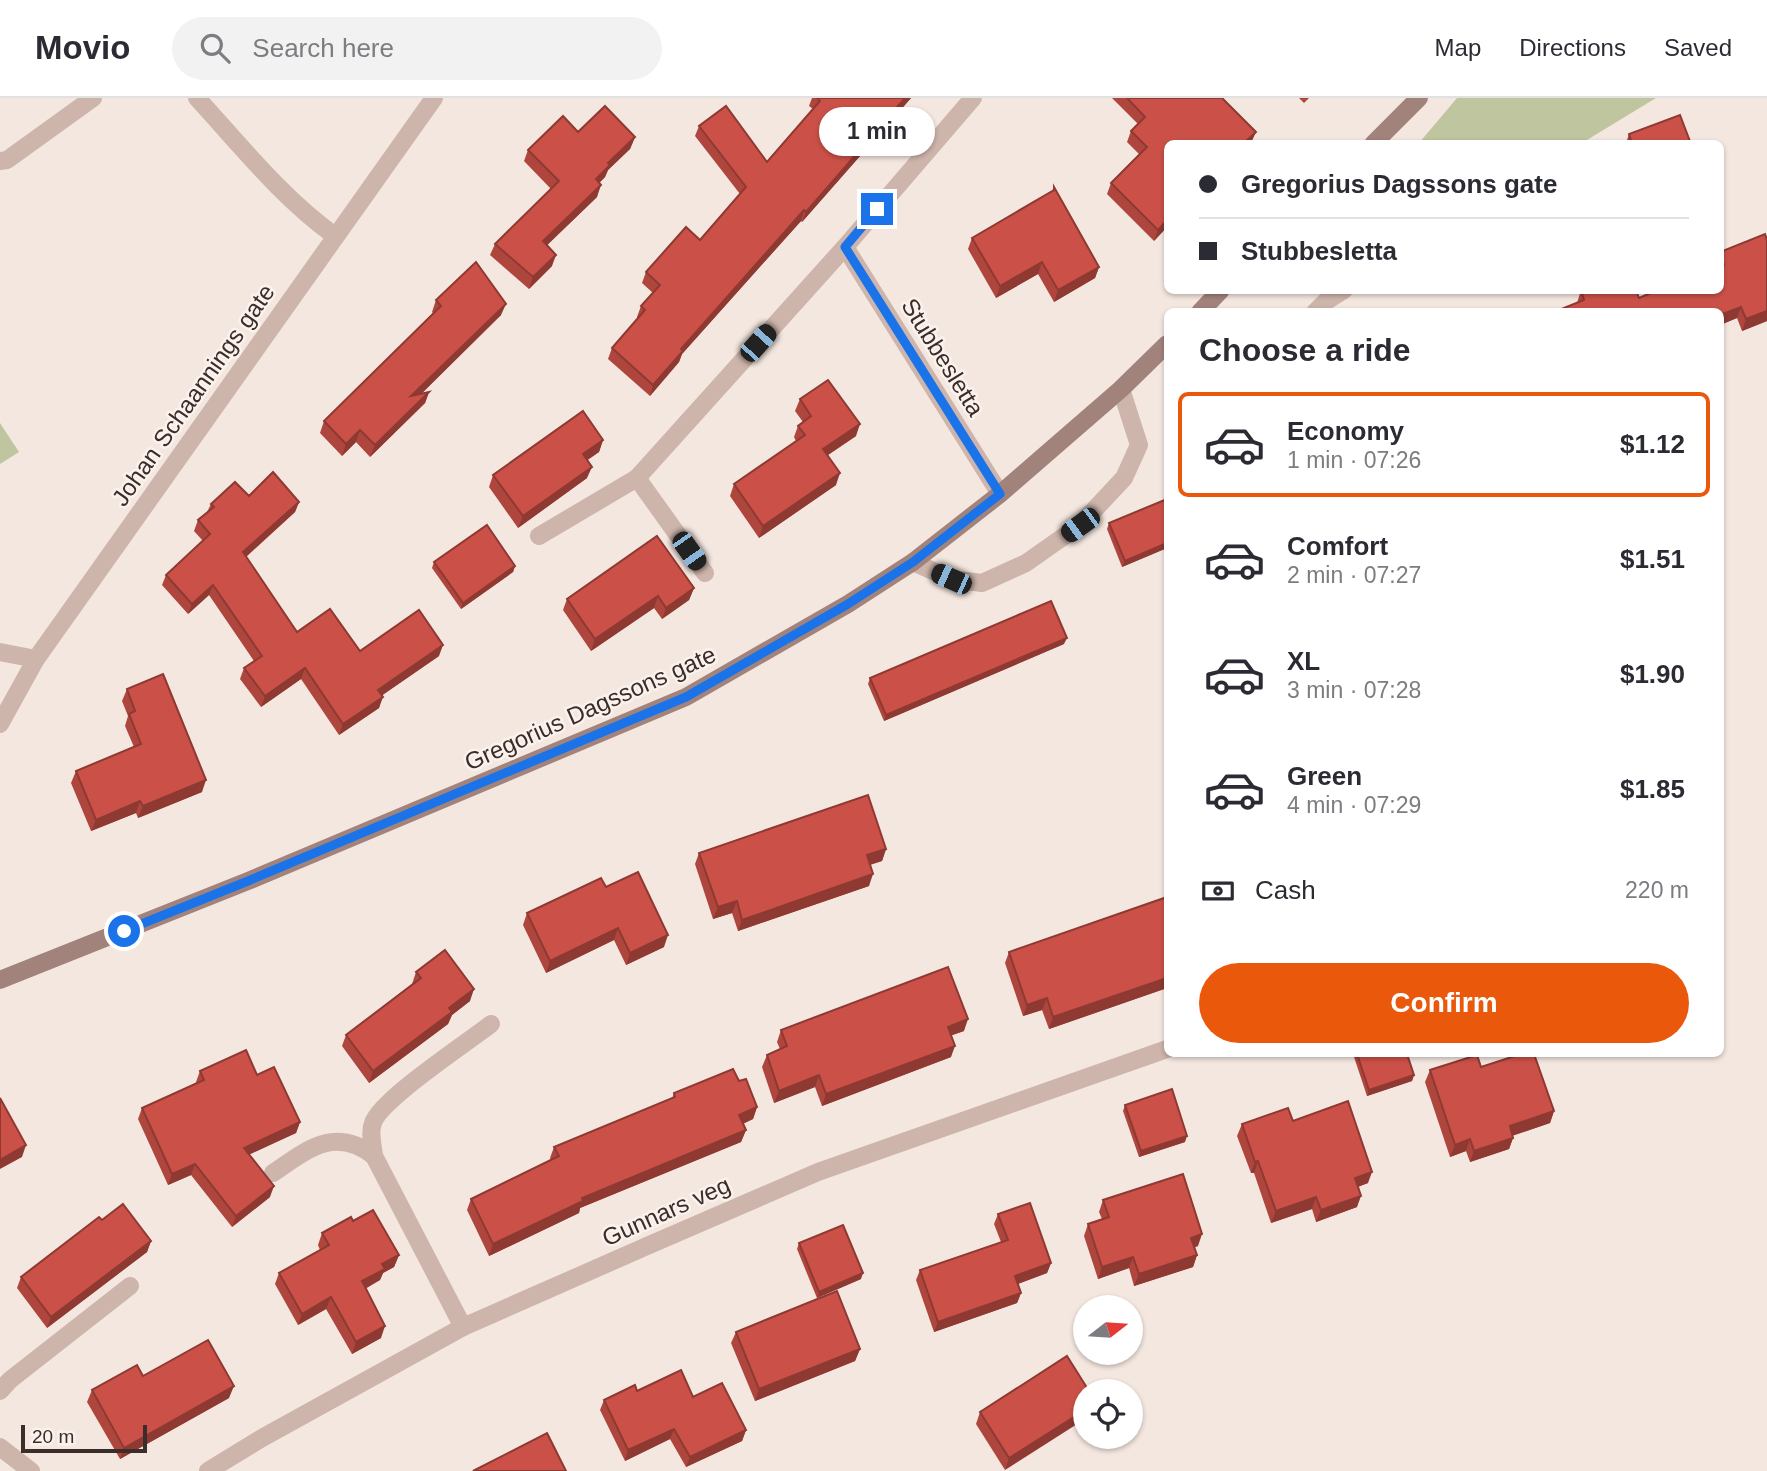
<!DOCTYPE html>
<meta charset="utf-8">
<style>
:root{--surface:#fff;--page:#f2f2f3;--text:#2b2b33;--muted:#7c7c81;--line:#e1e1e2;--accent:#ea580c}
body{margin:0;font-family:Arial,sans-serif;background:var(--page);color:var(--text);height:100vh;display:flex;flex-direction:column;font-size:26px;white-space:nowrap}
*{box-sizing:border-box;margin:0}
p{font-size:23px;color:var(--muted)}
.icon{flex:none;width:38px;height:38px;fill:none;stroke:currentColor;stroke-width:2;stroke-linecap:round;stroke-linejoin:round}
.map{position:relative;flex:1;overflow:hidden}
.sheet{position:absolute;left:1164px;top:210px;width:560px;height:749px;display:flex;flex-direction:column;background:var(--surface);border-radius:10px;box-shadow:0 2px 5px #0004}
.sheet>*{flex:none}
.banner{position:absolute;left:1164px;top:42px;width:560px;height:154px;border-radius:10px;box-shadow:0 2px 5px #0004;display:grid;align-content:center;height:154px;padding:0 35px;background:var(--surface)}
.needle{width:46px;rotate:73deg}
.buttons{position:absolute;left:1073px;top:1197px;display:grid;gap:14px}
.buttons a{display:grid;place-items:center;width:70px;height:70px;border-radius:50%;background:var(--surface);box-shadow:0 2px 5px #0004;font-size:35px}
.scale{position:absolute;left:21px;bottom:18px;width:126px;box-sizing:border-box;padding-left:7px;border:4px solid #3b2d2a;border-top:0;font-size:19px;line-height:24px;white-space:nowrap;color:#3b2d2a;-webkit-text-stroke:5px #fbf2ed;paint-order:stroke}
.end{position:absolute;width:32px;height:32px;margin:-16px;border:9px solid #1a73e8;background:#fff;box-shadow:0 0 0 4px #fff}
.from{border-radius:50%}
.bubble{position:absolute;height:49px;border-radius:24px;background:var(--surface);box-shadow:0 2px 5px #0004;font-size:23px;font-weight:600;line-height:49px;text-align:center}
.car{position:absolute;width:21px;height:42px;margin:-21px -10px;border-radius:9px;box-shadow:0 0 5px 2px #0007;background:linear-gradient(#222 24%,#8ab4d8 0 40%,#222 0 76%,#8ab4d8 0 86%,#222 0)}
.banner b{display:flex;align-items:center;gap:24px;height:66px;font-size:26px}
.banner b+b{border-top:2px solid var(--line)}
.banner i{width:18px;height:18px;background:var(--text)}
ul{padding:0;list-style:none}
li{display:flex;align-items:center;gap:21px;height:105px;margin:0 14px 10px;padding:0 21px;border:4px solid transparent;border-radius:10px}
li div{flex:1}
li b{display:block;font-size:26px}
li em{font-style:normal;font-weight:600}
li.active{border-color:var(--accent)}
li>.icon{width:63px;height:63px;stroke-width:1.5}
h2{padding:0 35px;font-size:32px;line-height:84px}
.pay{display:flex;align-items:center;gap:18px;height:77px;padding:0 35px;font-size:26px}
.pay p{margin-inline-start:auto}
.button{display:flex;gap:14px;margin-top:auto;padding:14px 35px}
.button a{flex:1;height:80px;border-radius:42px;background:var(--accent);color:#fff;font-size:28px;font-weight:600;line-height:80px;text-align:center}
header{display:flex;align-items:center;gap:42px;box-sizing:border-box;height:98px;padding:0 35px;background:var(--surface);border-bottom:2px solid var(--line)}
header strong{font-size:33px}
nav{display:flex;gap:38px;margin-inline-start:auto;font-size:24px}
.search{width:490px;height:63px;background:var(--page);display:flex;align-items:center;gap:18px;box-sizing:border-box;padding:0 24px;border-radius:38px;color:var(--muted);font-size:26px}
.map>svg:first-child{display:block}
.green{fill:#bec59f}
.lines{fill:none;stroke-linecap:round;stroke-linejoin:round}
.lane{stroke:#ceb5ab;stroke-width:18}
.street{stroke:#ceb5ab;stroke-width:18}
.secondary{stroke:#a2837c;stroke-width:18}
.wall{fill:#af463e}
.shaded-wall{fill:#8e3932}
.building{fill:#cb5148;stroke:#8e3932;stroke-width:2}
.route{stroke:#1a73e8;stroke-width:9}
.labels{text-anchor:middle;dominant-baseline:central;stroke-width:5;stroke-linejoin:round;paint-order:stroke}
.street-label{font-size:24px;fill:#3b2d2a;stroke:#fbf2ed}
</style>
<header>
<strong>Movio</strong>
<div class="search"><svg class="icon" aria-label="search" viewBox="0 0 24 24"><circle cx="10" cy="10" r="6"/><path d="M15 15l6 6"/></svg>Search here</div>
<nav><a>Map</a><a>Directions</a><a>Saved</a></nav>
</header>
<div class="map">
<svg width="1767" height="1373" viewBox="0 0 1767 1373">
<rect width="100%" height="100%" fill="#f4e7e0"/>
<g class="green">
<polygon points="1457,0 1656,0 1582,45 1419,45"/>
<polygon points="0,325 19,354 0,366"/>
</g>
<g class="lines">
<g class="lane">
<path d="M197,0C241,48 282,100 335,138"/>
<polyline points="0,63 7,62 93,0"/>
<polyline points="1315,214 1325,204 1344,192"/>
<polyline points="539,438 637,380 705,475"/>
<polyline points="913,464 951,481 982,485 1026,465 1080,427 1124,380 1139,347 1121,291"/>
<path d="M273,1075C308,1051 335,1028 374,1058"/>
<polyline points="0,1293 10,1282 130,1188"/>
</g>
<g class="street">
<polyline points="845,149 1000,396"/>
<polyline points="637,380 845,149 973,0"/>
<polyline points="0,554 36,561"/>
<polyline points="0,626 36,561 434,0"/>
<path d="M463,1229L374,1058C373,1047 369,1035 373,1025C380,1002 468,944 491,926"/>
<polyline points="0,1349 31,1373"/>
<polyline points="208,1373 262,1340 463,1229 647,1148 818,1074 1167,951"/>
</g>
<g class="secondary">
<polyline points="1373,46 1419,0"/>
<polyline points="1200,214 1221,192"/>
<polyline points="0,882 248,783 686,599 848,506 913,464 1000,396 1121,291 1167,246"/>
</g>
</g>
<g class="wall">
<polygon points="812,0 911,0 802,124 801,123 682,256 679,264 650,298 608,261 612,250 638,220 637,219 641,208 653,195 642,185 646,174 700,142 740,96 695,38 699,28 767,64 813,11 809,8"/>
<polygon points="1112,0 1222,0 1167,46 1167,129 1154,143 1107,96 1111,85 1139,56 1127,44 1131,33 1138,26"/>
<polygon points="1299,0 1309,0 1304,5"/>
<polygon points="578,34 635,39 630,51 608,72 605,79 599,85 597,99 547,147 552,168 529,191 490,157 495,146 551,91 524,63 528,52"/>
<polygon points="1629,36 1691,46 1628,46 1627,42"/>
<polygon points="1054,89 1099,169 1095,180 1054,204 1038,176 996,200 968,151 972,140 1052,93"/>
<polygon points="1767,142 1767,223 1742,233 1737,220 1720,227 1720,214 1577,205 1581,192 1639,200 1720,192 1720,154"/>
<polygon points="436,202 501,217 421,296 429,294 425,305 370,359 356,344 342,358 320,335 324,323 433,215 432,214"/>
<polygon points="800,301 856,338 828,357 836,387 759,440 730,398 734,386 796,343 794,339 798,328 803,324 795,313"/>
<polygon points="603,342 599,354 587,362 587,380 518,430 489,389 493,377"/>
<polygon points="249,398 299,404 295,414 246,459 297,534 360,553 439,558 382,597 379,610 339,637 301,581 261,609 240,581 244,570 254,563 209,497 188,516 162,487 166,477 203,443 194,433 198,422 207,414 211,406"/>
<polygon points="1167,401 1167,450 1122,469 1107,431 1109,425"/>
<polygon points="434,464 515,468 513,474 461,511 432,470"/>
<polygon points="694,490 689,502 662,521 654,510 591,553 563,512 567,501"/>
<polygon points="1064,546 884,623 868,586 870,580"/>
<polygon points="127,591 202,694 138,720 136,715 91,733 71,685 76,673 134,649 125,628 128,618 122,603"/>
<polygon points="886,751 882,763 870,767 869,788 738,833 732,815 713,821 695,766 699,755"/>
<polygon points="606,789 664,849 626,867 614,842 546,875 523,827 527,815"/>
<polygon points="1167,799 1167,890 1049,931 1042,912 1023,918 1005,865 1009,854"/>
<polygon points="416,874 470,903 452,917 448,926 369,985 342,948 346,937 412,886"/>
<polygon points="781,932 964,933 952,937 951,959 822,1008 815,989 774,1005 762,969 767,957 780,951 777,944"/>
<polygon points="1353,956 1407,956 1414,977 1412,983 1367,998"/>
<polygon points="1430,972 1554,1013 1550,1025 1512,1038 1513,1040 1509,1051 1470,1064 1466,1053 1450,1059 1425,984"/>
<polygon points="200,973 257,977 300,1024 296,1035 249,1056 270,1099 232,1129 191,1077 168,1087 138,1021 142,1010 196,985 196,984"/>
<polygon points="739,983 757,1009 753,1021 743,1026 746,1032 741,1044 580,1110 579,1115 489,1158 467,1112 471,1101 551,1062 550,1060 554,1049 672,1001 674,995"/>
<polygon points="1125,1007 1185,1044 1139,1059 1123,1013"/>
<polygon points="1293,1023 1368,1085 1358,1089 1357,1109 1316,1124 1312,1111 1271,1125 1254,1075 1251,1075 1237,1038 1242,1026"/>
<polygon points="1103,1102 1198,1148 1194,1149 1197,1157 1193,1169 1134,1188 1129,1170 1098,1181 1084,1138 1088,1126 1102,1121 1099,1114"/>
<polygon points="998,1116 1051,1165 1047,1175 1018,1186 1021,1195 1017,1205 934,1234 916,1182 920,1172 1001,1144 994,1126"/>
<polygon points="102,1122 151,1143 147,1154 47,1230 17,1190 21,1179"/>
<polygon points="353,1123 399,1157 394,1169 383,1175 380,1182 365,1191 381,1240 352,1256 326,1211 298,1227 275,1186 279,1175 320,1152 318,1147 322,1135"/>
<polygon points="799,1145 861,1181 817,1200 797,1151"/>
<polygon points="736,1234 860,1251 855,1263 755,1303 731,1245"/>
<polygon points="1067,1258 1005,1372 976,1326 980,1314"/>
<polygon points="143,1278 229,1300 120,1361 87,1304 92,1292"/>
<polygon points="637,1293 693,1299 746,1332 742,1343 686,1369 670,1341 625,1363 600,1312 604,1302"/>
</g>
<g class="shaded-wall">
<polygon points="905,0 911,0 802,124 806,114"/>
<polygon points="1256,34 1251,45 1244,46"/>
<polygon points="635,39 630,51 608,72 605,79 591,93 596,81 608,65"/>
<polygon points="601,87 597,99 539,155 543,143"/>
<polygon points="804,112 801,123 682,256 679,264 650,298 653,287 681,251"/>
<polygon points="1167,122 1167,129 1154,143 1158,132"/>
<polygon points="556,157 552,168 529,191 533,179"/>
<polygon points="1042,164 1038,176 996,200 1000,188"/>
<polygon points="1099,169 1095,180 1054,204 1058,192"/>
<polygon points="506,206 501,217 407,310 411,298"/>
<polygon points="1741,209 1737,220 1720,227 1720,217"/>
<polygon points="1767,213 1767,223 1742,233 1746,221"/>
<polygon points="429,294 425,305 370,359 375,347"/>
<polygon points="860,326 856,338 819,363 823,351"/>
<polygon points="360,332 356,344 342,358 346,346"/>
<polygon points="603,342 599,354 579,368 583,356"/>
<polygon points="592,369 587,380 518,430 523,418"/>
<polygon points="840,375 836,387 759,440 763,428"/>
<polygon points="299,404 295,414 239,465 243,454"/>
<polygon points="1167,445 1167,450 1122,469 1125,463"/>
<polygon points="515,468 513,474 461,511 463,505"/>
<polygon points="213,487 209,497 188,516 192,506"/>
<polygon points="694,490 689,502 662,521 666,510"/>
<polygon points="658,498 654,510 591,553 595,541"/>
<polygon points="1067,540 1064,546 884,623 886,617"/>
<polygon points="443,547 439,558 374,603 378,592"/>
<polygon points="305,570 301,581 261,609 265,598"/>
<polygon points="383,599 379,610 339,637 343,626"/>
<polygon points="206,682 202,694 138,720 143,708"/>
<polygon points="140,703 136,715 91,733 96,722"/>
<polygon points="886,751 882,763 862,769 867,757"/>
<polygon points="873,776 869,788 738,833 742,822"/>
<polygon points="737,803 732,815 713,821 718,809"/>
<polygon points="618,830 614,842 546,875 550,863"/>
<polygon points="668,837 664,849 626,867 630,855"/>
<polygon points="1167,880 1167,890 1049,931 1053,919"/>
<polygon points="474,891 470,903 452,917 448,926 369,985 373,973 449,910"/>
<polygon points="1047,900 1042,912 1023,918 1027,907"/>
<polygon points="968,921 964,933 944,940 948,929"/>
<polygon points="955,948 951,959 822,1008 826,996"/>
<polygon points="819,977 815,989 774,1005 779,993"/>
<polygon points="1414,977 1412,983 1367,998 1369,992"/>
<polygon points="757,1009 753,1021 735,1029 739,1017"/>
<polygon points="1554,1013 1550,1025 1505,1040 1510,1028"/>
<polygon points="300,1024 296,1035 240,1061 244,1050"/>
<polygon points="746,1032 741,1044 580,1110 579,1115 489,1158 493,1146 582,1100"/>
<polygon points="1187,1038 1185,1044 1139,1059 1141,1053"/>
<polygon points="1513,1040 1509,1051 1470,1064 1474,1053"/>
<polygon points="1470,1041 1466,1053 1450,1059 1455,1047"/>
<polygon points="26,1047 22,1059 0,1071 0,1062"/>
<polygon points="1258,1063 1254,1075 1251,1075 1255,1064"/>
<polygon points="195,1066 191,1077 168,1087 172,1076"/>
<polygon points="1372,1074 1368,1085 1351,1091 1355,1080"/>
<polygon points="274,1088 270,1099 232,1129 236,1118"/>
<polygon points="1361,1098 1357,1109 1316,1124 1321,1112"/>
<polygon points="1316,1099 1312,1111 1271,1125 1276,1113"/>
<polygon points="1202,1136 1198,1148 1187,1152 1191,1140"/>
<polygon points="151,1143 147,1154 47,1230 51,1219"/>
<polygon points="399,1157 394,1169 383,1175 380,1182 357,1195 362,1183 382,1166"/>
<polygon points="1197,1157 1193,1169 1134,1188 1139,1176"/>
<polygon points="1133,1159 1129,1170 1098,1181 1102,1169"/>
<polygon points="1051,1165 1047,1175 1012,1188 1015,1178"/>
<polygon points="863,1175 861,1181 817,1200 819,1194"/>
<polygon points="1021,1195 1017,1205 934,1234 938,1224"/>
<polygon points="331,1199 326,1211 298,1227 302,1216"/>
<polygon points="385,1228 381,1240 352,1256 356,1244"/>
<polygon points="860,1251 855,1263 755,1303 759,1291"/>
<polygon points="234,1288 229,1300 120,1361 124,1350"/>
<polygon points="1085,1312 1085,1321 1005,1372 1009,1360"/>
<polygon points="674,1331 670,1341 625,1363 628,1352"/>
<polygon points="746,1332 742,1343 686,1369 690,1359"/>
</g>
<g class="building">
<polygon points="817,0 905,0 806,114 804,112 681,251 683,253 653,287 612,250 645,212 641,208 660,187 646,174 686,129 700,142 746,89 699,28 726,8 767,64 820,3"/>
<polygon points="1127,0 1222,0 1256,34 1245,44 1246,46 1167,46 1167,122 1158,132 1111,85 1147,49 1131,33 1145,19"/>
<polygon points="605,8 635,39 608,65 610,67 596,81 601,87 543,143 556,157 533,179 495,146 559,83 528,52 563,18 578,34"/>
<polygon points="1680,17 1691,46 1632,46 1629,36"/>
<polygon points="1054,89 1099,169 1058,192 1042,164 1000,188 972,140 1054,92"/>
<polygon points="1765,136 1767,142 1767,213 1746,221 1741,209 1720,217 1720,214 1554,214 1584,202 1581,192 1636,192 1639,200 1658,192 1720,192 1720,168 1724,167 1720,154"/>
<polygon points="476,164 506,206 411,298 429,294 375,347 360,332 346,346 324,323 441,208 436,202"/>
<polygon points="828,282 860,326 823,351 840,375 763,428 734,386 805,337 798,328 811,318 800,301"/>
<polygon points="583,313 603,342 583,356 592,369 523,418 493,377"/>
<polygon points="273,374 299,404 243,454 297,534 330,511 360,553 419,512 443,547 378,592 383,599 343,626 305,570 265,598 244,570 262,558 213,487 192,506 166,477 210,436 198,422 214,409 211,406 235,384 249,398"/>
<polygon points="1167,401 1167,445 1125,463 1109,425"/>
<polygon points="487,427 515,468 463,505 434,464"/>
<polygon points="657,438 694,490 666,510 658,498 595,541 567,501"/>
<polygon points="1051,503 1067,540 886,617 870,580"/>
<polygon points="163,576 206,682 143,708 140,703 96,722 76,673 141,646 129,616 135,613 127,591"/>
<polygon points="868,697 886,751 867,757 873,776 742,822 737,803 718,809 699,755"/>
<polygon points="638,774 668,837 630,855 618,830 550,863 527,815 601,780 606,789"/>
<polygon points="1167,799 1167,880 1053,919 1047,900 1027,907 1009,854"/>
<polygon points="445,852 474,891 449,910 452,914 373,973 346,937 421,880 416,874"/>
<polygon points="948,869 968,921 948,929 955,948 826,996 819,977 779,993 767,957 787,948 781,932"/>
<polygon points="246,952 257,977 274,969 300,1024 244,1050 274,1088 236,1118 195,1066 172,1076 142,1010 204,982 200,973"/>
<polygon points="1357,956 1407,956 1414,977 1369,992"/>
<polygon points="1521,956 1534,956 1554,1013 1510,1028 1513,1040 1474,1053 1470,1041 1455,1047 1430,972 1477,957 1481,969"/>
<polygon points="733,971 739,983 746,981 757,1009 739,1017 746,1032 582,1100 583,1103 493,1146 471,1101 559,1058 554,1049 675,999 674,995"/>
<polygon points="1172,991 1187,1038 1141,1053 1125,1007"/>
<polygon points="0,1000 26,1047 0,1062"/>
<polygon points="1348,1003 1372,1074 1355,1080 1361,1098 1321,1112 1316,1099 1276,1113 1258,1063 1255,1064 1242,1026 1288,1010 1293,1023"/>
<polygon points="1183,1076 1202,1136 1191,1140 1197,1157 1139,1176 1133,1159 1102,1169 1088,1126 1109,1119 1103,1102"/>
<polygon points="1030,1105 1051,1165 1015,1178 1021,1195 938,1224 920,1172 1008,1142 998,1116"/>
<polygon points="123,1106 151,1143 51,1219 21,1179 99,1119 102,1122"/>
<polygon points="373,1112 399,1157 382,1166 385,1171 362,1183 385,1228 356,1244 331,1199 302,1216 279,1175 329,1147 322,1135 351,1119 353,1123"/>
<polygon points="843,1127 863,1175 819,1194 799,1145"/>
<polygon points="837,1193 860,1251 759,1291 736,1234"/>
<polygon points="208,1242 234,1288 124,1350 92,1292 137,1267 143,1278"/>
<polygon points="1067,1258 1089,1293 1085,1293 1085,1312 1009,1360 980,1314"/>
<polygon points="681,1272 693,1299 722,1285 746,1332 690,1359 674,1331 628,1352 604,1302 635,1287 637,1293"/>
<polygon points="547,1335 566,1373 473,1373"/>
</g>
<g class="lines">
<polyline class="route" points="124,833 248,783 686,599 848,506 913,464 1000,396 845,149 877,111"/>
</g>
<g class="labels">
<g class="street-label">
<text transform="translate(943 259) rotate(58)">Stubbesletta</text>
<text transform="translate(193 297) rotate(-55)">Johan Schaannings gate</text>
<text transform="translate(590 610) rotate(-24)">Gregorius Dagssons gate</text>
<text transform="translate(666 1113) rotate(-24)">Gunnars veg</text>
</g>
</g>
</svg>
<div class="buttons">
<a><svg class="needle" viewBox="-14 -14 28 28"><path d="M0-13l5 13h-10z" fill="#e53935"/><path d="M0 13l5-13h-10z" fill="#7c7c81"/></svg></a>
<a><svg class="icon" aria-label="locate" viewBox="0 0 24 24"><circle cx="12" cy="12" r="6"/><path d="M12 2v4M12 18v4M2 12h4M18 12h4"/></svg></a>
</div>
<div class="scale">20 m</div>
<i class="end from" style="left:124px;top:833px"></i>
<i class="end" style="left:877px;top:111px"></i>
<div class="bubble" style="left:819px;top:9px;width:116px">1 min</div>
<i class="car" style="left:758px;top:245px;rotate:42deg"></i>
<i class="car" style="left:1080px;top:427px;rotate:234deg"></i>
<i class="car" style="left:689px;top:453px;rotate:145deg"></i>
<i class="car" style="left:951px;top:481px;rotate:294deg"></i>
<div class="banner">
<b><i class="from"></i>Gregorius Dagssons gate</b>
<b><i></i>Stubbesletta</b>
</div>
<section class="sheet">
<h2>Choose a ride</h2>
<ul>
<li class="active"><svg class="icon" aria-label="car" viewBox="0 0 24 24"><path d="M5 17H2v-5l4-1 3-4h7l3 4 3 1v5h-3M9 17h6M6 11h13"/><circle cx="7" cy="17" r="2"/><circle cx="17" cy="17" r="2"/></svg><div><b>Economy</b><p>1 min · 07:26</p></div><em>$1.12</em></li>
<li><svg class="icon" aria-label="car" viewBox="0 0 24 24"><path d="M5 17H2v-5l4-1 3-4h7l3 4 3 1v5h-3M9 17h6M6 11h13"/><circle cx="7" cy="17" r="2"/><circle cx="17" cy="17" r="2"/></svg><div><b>Comfort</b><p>2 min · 07:27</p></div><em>$1.51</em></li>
<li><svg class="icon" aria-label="car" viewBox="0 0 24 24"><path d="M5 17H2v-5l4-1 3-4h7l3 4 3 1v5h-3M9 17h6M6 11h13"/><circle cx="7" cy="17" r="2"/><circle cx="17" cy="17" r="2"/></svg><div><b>XL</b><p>3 min · 07:28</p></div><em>$1.90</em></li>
<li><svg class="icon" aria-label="car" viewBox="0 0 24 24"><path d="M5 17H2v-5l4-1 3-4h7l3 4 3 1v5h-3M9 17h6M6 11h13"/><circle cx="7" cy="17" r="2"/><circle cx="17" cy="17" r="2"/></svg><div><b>Green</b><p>4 min · 07:29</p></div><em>$1.85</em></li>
</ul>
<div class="pay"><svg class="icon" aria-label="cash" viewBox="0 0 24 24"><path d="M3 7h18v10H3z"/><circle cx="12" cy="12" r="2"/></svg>Cash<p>220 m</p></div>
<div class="button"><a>Confirm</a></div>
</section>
</div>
